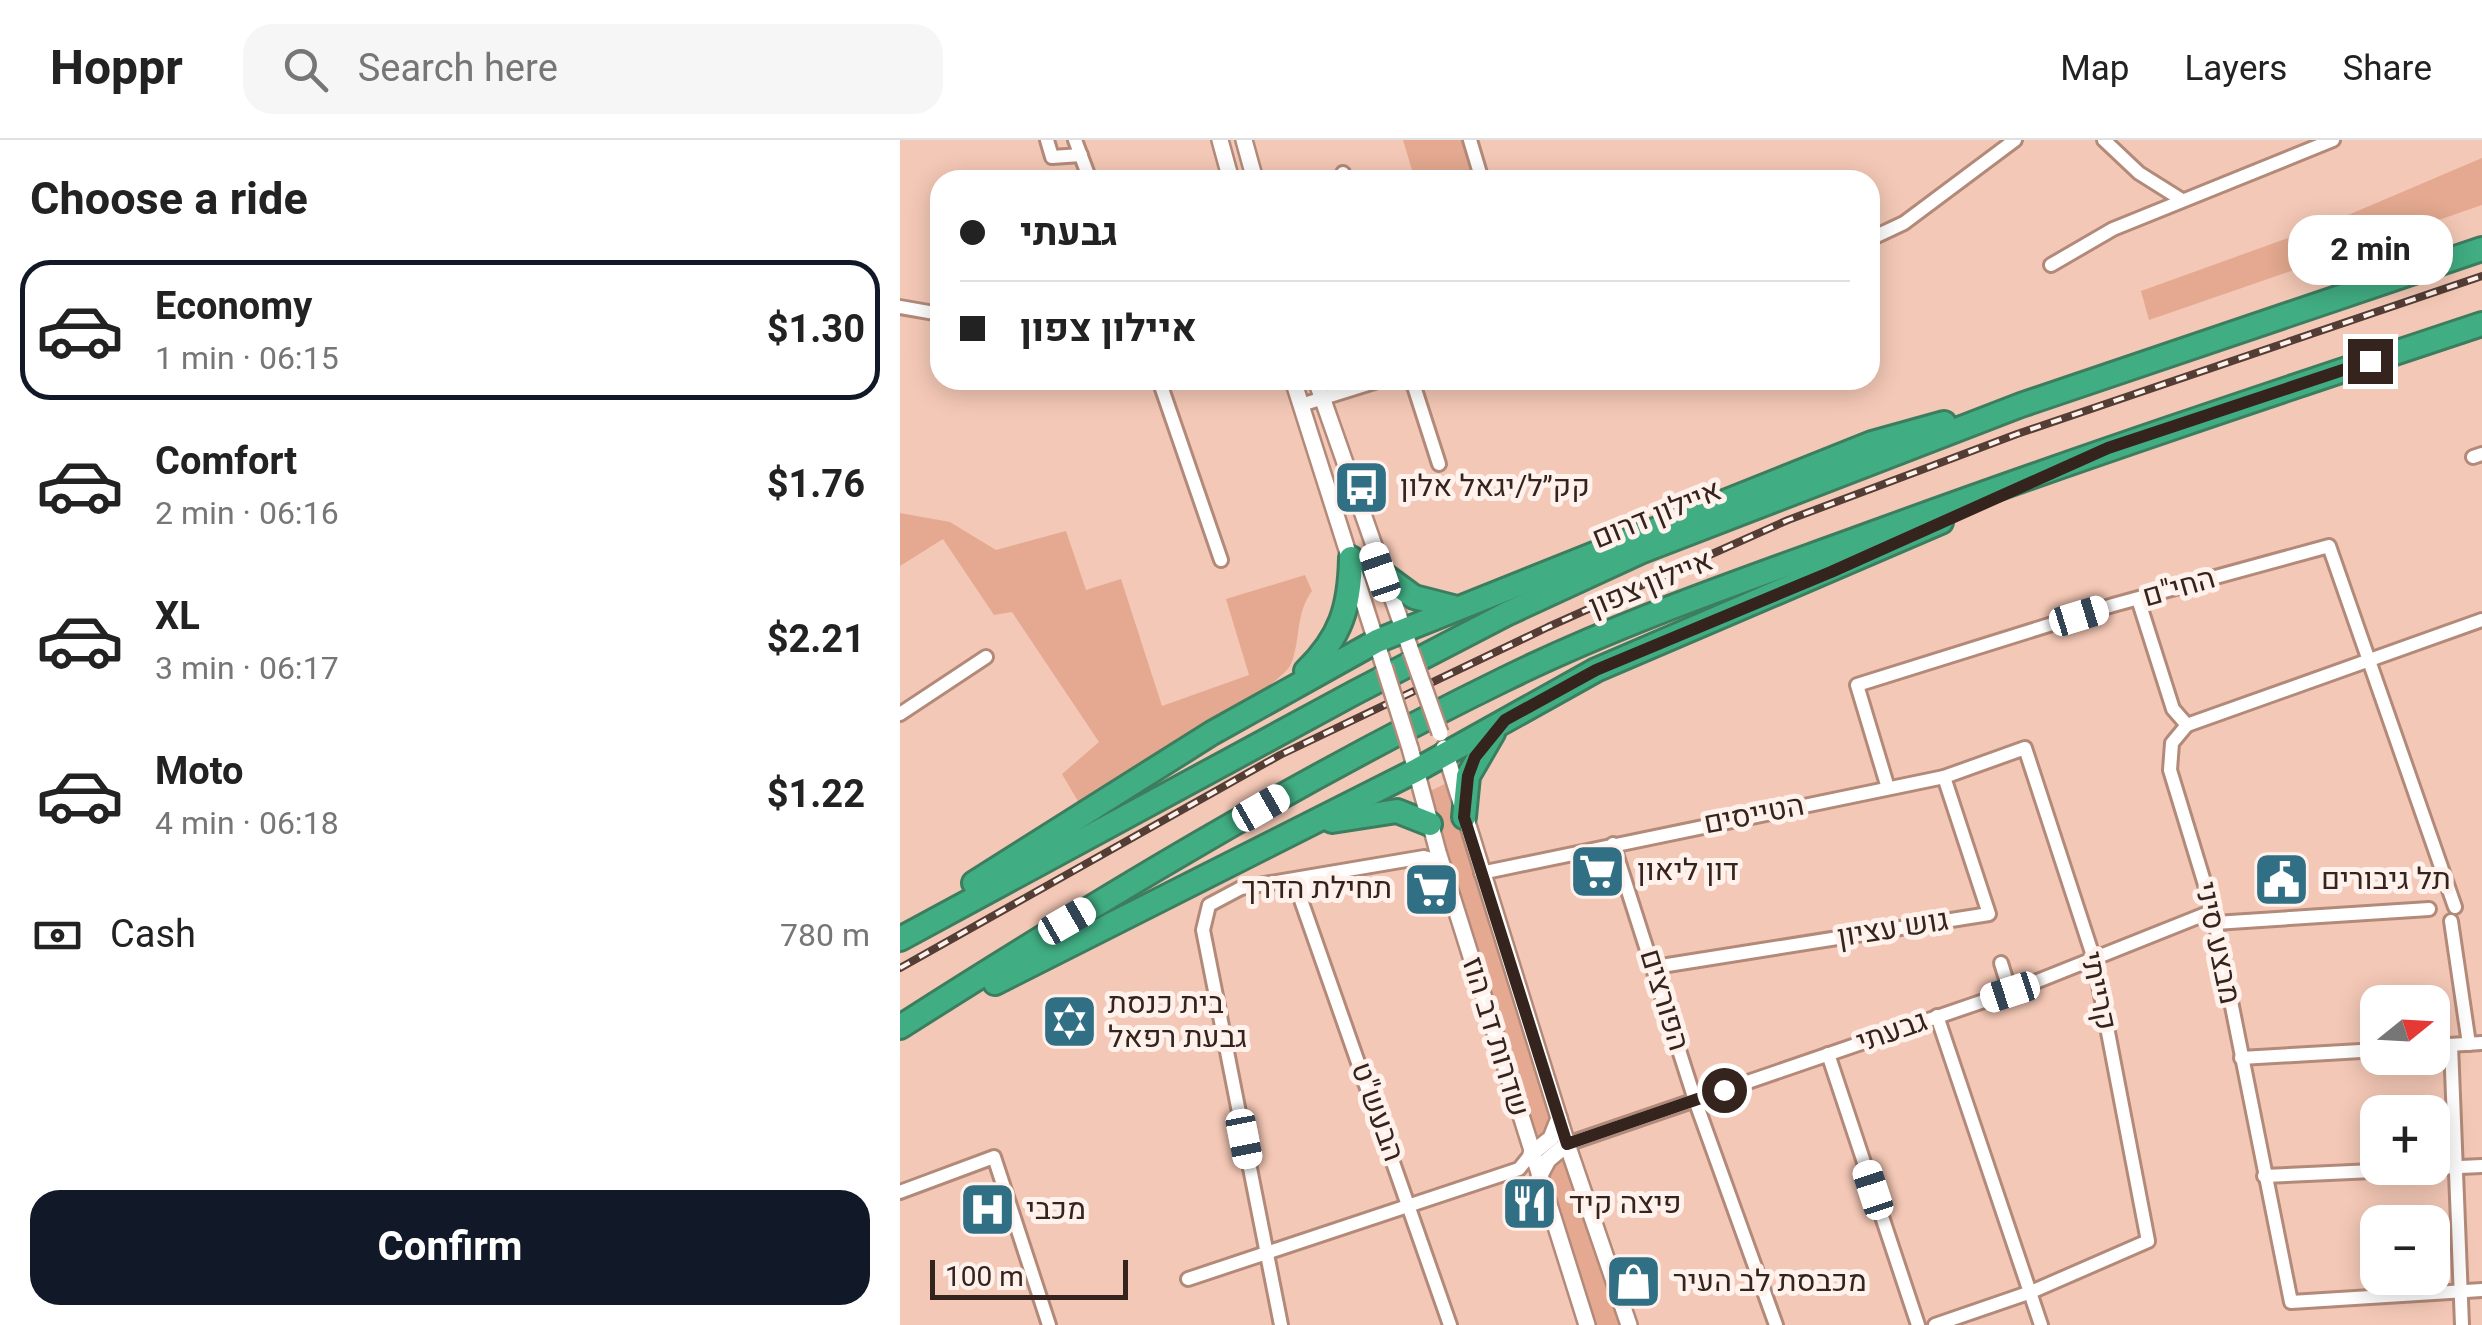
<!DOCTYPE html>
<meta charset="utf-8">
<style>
:root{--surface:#fff;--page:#f6f6f6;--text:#222;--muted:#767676;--line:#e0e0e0;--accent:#111827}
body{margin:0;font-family:Georgia,Heebo,serif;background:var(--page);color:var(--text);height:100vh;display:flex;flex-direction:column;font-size:38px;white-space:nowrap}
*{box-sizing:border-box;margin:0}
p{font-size:32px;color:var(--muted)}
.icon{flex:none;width:55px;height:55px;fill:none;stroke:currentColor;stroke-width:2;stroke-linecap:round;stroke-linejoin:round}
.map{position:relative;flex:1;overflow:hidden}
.details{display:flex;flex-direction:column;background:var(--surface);width:900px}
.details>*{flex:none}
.hud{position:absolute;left:30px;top:30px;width:950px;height:220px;border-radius:30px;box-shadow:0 5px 25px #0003;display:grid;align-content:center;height:220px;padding:0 30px;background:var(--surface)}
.needle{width:65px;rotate:72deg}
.controls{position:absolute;left:1460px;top:845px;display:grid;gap:20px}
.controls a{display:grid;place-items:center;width:90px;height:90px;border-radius:20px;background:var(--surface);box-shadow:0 5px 25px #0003;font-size:50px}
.scale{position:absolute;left:30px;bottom:25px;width:198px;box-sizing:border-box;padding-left:10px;border:5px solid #35241d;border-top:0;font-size:28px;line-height:35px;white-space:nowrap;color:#35241d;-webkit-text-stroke:8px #fff1eb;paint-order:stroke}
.end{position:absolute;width:45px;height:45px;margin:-22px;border:12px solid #35241d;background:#fff;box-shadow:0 0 0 5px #fff}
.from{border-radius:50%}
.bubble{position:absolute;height:70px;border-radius:30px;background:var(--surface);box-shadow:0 5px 25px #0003;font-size:32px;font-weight:700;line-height:70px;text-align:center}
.car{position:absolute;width:30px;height:60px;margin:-30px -15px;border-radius:12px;box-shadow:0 0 8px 2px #0007;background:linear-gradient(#fff 24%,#345 0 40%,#fff 0 76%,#345 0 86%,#fff 0)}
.hud b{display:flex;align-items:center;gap:35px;height:95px;font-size:38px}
.hud b+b{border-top:2px solid var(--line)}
.hud i{width:25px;height:25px;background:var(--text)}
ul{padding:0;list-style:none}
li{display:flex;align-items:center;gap:30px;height:140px;margin:0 20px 15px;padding:0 10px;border:5px solid transparent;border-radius:30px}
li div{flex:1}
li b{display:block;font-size:38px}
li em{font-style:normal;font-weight:700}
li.current{border-color:var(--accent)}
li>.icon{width:90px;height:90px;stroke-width:1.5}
h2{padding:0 30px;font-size:45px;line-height:120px}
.pay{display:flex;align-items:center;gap:25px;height:110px;padding:0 30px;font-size:38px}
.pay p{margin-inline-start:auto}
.button{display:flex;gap:20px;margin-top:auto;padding:20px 30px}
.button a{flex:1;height:115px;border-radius:30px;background:var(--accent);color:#fff;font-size:40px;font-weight:700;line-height:115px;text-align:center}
header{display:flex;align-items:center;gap:60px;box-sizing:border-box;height:140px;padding:0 50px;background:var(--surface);border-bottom:2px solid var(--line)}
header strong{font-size:48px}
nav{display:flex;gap:55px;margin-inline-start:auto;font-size:35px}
.search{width:700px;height:90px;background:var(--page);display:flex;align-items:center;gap:25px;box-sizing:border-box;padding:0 35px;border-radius:30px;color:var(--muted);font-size:38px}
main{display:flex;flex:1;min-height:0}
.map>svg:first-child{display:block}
.green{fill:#e4a990}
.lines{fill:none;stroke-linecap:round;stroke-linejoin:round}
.minor-casing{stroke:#b38a79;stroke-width:18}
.tertiary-casing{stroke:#b38a79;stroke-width:20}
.motorway-casing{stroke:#3d7d5f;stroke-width:28}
.minor{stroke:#fff;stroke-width:12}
.tertiary{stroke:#fff;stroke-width:15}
.motorway{stroke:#41ad83;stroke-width:22}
.rail-casing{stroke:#533d35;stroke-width:8}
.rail{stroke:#fff1eb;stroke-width:4;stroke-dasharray:11;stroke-linecap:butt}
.tertiary-bridge-casing{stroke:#b38a79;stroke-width:20;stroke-linecap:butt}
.tertiary-bridge{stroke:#fff;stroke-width:15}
.route{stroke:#35241d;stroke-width:12}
.labels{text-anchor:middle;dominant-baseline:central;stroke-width:10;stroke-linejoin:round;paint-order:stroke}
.poi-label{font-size:30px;fill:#35241d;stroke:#fff1eb;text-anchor:start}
.street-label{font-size:30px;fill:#35241d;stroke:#fff1eb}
</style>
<header>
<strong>Hoppr</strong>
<div class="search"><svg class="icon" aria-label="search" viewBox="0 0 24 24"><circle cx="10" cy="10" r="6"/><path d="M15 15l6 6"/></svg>Search here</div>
<nav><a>Map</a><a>Layers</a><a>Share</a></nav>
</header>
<main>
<section class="details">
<h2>Choose a ride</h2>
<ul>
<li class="current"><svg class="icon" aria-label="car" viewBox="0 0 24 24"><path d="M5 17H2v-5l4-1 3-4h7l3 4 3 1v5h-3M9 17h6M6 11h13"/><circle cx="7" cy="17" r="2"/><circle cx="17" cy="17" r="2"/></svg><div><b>Economy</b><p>1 min · 06:15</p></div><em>$1.30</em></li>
<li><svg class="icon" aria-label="car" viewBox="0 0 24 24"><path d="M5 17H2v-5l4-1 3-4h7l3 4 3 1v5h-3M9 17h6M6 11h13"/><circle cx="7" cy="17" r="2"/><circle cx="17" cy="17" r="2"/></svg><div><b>Comfort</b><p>2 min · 06:16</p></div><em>$1.76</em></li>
<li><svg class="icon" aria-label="car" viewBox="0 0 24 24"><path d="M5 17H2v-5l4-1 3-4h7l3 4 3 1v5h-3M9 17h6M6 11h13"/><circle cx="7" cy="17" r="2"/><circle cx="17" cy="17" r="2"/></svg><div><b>XL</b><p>3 min · 06:17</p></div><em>$2.21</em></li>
<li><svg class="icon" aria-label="car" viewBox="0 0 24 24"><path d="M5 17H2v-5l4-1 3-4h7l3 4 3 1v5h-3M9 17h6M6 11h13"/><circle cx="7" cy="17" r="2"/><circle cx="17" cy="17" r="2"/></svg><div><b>Moto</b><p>4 min · 06:18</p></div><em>$1.22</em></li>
</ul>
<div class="pay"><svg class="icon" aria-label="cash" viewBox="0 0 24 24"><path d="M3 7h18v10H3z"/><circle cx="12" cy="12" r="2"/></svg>Cash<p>780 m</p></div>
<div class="button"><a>Confirm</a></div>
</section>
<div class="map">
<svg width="1582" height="1185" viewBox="0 0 1582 1185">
<rect width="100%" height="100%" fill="#f4c8b6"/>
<g class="green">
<polygon points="503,0 562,0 575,40 515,40"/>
<polygon points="1582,18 1582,65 1249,180 1241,151 1427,84"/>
<path d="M0,373L50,382L96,410L166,391L186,450L221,439L262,566L349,535L326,459L405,435L412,451C395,474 401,500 391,524C380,550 213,642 179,663L162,634L199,602L112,472L94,475L43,399L0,426Z"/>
<polygon points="553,640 659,978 631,1014 522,655"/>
<polygon points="667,1004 729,1185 687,1185 639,1037"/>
</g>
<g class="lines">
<defs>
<g id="minor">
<polyline points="147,0 152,17 181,15"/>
<polyline points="175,0 190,40"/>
<polyline points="570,0 582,40"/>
<polyline points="1204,0 1239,33 1282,60"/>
<polyline points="443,33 445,40"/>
<polyline points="970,99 1004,83 1115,0"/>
<polyline points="1151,125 1213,89 1433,0"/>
<polyline points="0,167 40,174"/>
<polyline points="259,240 321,420"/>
<polyline points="512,240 539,324"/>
<polyline points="401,265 481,240"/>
<polyline points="1573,317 1582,314"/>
<polyline points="1238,459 1273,569 1287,585"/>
<polyline points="0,574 86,517"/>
<polyline points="1287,585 1272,603 1270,630 1313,771 1391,1162 1582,1150"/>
<polyline points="1287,585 1582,480"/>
<polyline points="988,648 957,545 1213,465 1429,406 1555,767"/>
<polyline points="713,704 795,960 876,1185"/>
<polyline points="581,733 1044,637 1125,608 1194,819 1248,1101 1131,1152 1035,1185"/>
<polyline points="413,739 401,760 550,1185"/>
<polyline points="1551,781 1569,904"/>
<polyline points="1315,783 1529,769"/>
<polyline points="1101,823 1110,852"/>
<polyline points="755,827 1089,774 1044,637"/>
<polyline points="1037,876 1141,1185"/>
<polyline points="1551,905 1562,1185"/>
<polyline points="1532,906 1582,903"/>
<polyline points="928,914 1018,1185"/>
<polyline points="1341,918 1478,910"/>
<polyline points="667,1004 1110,852 1313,771"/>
<polyline points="1364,1036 1582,1026"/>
<polyline points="0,1052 94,1017 149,1185"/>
<polyline points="288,1139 619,1029 631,1014"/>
<polyline points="381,1185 303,790 309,765 341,748 524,717 540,721"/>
</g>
<g id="tertiary">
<polyline points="320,0 331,40"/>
<polyline points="344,0 355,40"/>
<polyline points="393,240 484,526"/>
<polyline points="416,240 511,511"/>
<polyline points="510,608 538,712 687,1185"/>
<polyline points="544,608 667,1004 729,1185"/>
<polyline points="631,1014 651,998 659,978"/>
<polyline points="639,1037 648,1020 667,1004"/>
</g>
<g id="motorway">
<polyline points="480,432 514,457 553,467"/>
<path d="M406,531C441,497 450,467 451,418"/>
<polyline points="564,677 568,636 593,593"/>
<polyline points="432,681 497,671 530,684"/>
<polyline points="74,743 312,593 477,501 972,303 1044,283"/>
<polyline points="0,799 454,553 606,474 740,412 1121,265 1582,109"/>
<polyline points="95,843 515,631 696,530 1041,382"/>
<path d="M0,887C196,762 396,641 605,539C723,481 848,439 971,394C1173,320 1377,252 1582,184"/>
</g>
</defs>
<use href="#minor" class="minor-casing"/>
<use href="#tertiary" class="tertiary-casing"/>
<use href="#motorway" class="motorway-casing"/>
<use href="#minor" class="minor"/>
<use href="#tertiary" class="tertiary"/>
<use href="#motorway" class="motorway"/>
<defs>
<polyline id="rail" points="0,828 380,615 648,487 888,380 1117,294 1582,136"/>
</defs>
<use href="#rail" class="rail-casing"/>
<use href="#rail" class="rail"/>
<defs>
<g id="tertiary-bridge">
<polyline points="511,511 540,593"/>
<polyline points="484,526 510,608"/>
</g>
</defs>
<use href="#tertiary-bridge" class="tertiary-bridge-casing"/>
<use href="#tertiary-bridge" class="tertiary-bridge"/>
</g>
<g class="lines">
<polyline class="route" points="824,950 667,1004 564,677 568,636 575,617 605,580 696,530 931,432 1208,308 1470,221"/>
</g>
<defs>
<symbol id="bus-square" viewBox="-11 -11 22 22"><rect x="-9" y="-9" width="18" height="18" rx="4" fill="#316f85" stroke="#fff1eb"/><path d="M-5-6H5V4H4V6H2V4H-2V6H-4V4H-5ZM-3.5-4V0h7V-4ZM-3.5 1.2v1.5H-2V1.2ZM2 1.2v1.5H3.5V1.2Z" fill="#fff"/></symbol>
<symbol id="supermarket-square" viewBox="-11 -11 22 22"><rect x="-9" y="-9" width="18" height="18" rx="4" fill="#316f85" stroke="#fff1eb"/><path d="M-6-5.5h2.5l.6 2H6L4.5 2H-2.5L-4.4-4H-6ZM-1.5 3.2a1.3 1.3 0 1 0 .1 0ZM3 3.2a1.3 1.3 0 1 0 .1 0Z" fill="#fff"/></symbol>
<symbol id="civic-square" viewBox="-11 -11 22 22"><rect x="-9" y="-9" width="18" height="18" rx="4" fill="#316f85" stroke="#fff1eb"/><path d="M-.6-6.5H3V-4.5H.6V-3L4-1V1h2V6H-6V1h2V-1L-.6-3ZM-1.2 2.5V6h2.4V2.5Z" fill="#fff"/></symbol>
<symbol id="synagogue-square" viewBox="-11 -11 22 22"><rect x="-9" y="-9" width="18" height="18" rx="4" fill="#316f85" stroke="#fff1eb"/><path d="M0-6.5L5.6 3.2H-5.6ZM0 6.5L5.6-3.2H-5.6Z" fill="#fff"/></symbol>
<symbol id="restaurant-square" viewBox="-11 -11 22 22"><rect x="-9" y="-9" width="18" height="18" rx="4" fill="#316f85" stroke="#fff1eb"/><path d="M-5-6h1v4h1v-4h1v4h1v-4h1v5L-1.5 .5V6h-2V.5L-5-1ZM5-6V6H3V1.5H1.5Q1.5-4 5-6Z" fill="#fff"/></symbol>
<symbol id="hospital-square" viewBox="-11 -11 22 22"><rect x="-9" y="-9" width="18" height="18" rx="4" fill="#316f85" stroke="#fff1eb"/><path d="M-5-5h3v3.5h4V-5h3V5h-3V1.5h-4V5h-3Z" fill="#fff"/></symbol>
<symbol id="shop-square" viewBox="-11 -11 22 22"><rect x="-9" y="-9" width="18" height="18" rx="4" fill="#316f85" stroke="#fff1eb"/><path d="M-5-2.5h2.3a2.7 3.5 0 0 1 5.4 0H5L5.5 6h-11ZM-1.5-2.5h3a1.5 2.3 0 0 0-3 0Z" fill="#fff"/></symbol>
</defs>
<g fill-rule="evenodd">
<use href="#bus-square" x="430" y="316" width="63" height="63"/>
<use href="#supermarket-square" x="666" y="700" width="63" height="63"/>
<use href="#civic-square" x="1350" y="708" width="63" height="63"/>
<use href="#supermarket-square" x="500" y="718" width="63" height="63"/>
<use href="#synagogue-square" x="138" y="850" width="63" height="63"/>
<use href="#restaurant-square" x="598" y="1032" width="63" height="63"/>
<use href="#hospital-square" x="56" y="1038" width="63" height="63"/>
<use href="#shop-square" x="702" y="1110" width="63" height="63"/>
</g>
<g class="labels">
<g class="poi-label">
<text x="500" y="347">קק״ל/יגאל אלון</text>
<text x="737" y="731">דון ליאון</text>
<text x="1421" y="740">תל גיבורים</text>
<text x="492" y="749" text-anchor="end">תחילת הדרך</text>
<text x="208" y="864">בית כנסת<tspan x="208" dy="34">גבעת רפאל</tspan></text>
<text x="669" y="1064">פיצה קיד</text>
<text x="126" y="1070">מכבי</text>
<text x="773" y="1142">מכבסת לב העיר</text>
</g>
<g class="street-label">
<text transform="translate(757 375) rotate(-22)">איילון דרום</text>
<text transform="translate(751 444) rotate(-22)">איילון צפון</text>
<text transform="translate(1279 448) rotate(-16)">החי"ם</text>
<text transform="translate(854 675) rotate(-11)">הטייסים</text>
<text transform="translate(993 789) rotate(-9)">גוש עציון</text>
<text transform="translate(1317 803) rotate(78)">מבצע סיני</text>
<text transform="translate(1198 851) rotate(78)">קרייתי</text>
<text transform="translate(764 860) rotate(73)">הפורצים</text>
<text transform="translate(992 892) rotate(-19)">גבעתי</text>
<text transform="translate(595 897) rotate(73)">שדרות דב הוז</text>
<text transform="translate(477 972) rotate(70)">הבעש"ט</text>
</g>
</g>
</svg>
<div class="controls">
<a><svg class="needle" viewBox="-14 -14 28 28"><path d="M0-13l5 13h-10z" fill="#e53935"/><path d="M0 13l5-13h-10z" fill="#767676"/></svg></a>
<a>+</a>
<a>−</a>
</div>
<div class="scale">100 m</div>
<i class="end from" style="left:824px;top:950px"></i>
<i class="end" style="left:1470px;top:221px"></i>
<div class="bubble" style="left:1388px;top:75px;width:165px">2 min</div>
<i class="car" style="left:480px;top:432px;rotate:341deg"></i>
<i class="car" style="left:1179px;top:476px;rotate:73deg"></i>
<i class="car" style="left:361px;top:668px;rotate:60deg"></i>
<i class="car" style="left:167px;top:781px;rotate:60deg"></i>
<i class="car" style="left:1110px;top:852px;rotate:252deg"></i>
<i class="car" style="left:344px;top:999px;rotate:169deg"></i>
<i class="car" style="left:973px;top:1050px;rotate:342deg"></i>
<div class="hud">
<b><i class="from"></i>גבעתי</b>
<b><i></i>איילון צפון</b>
</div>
</div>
</main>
